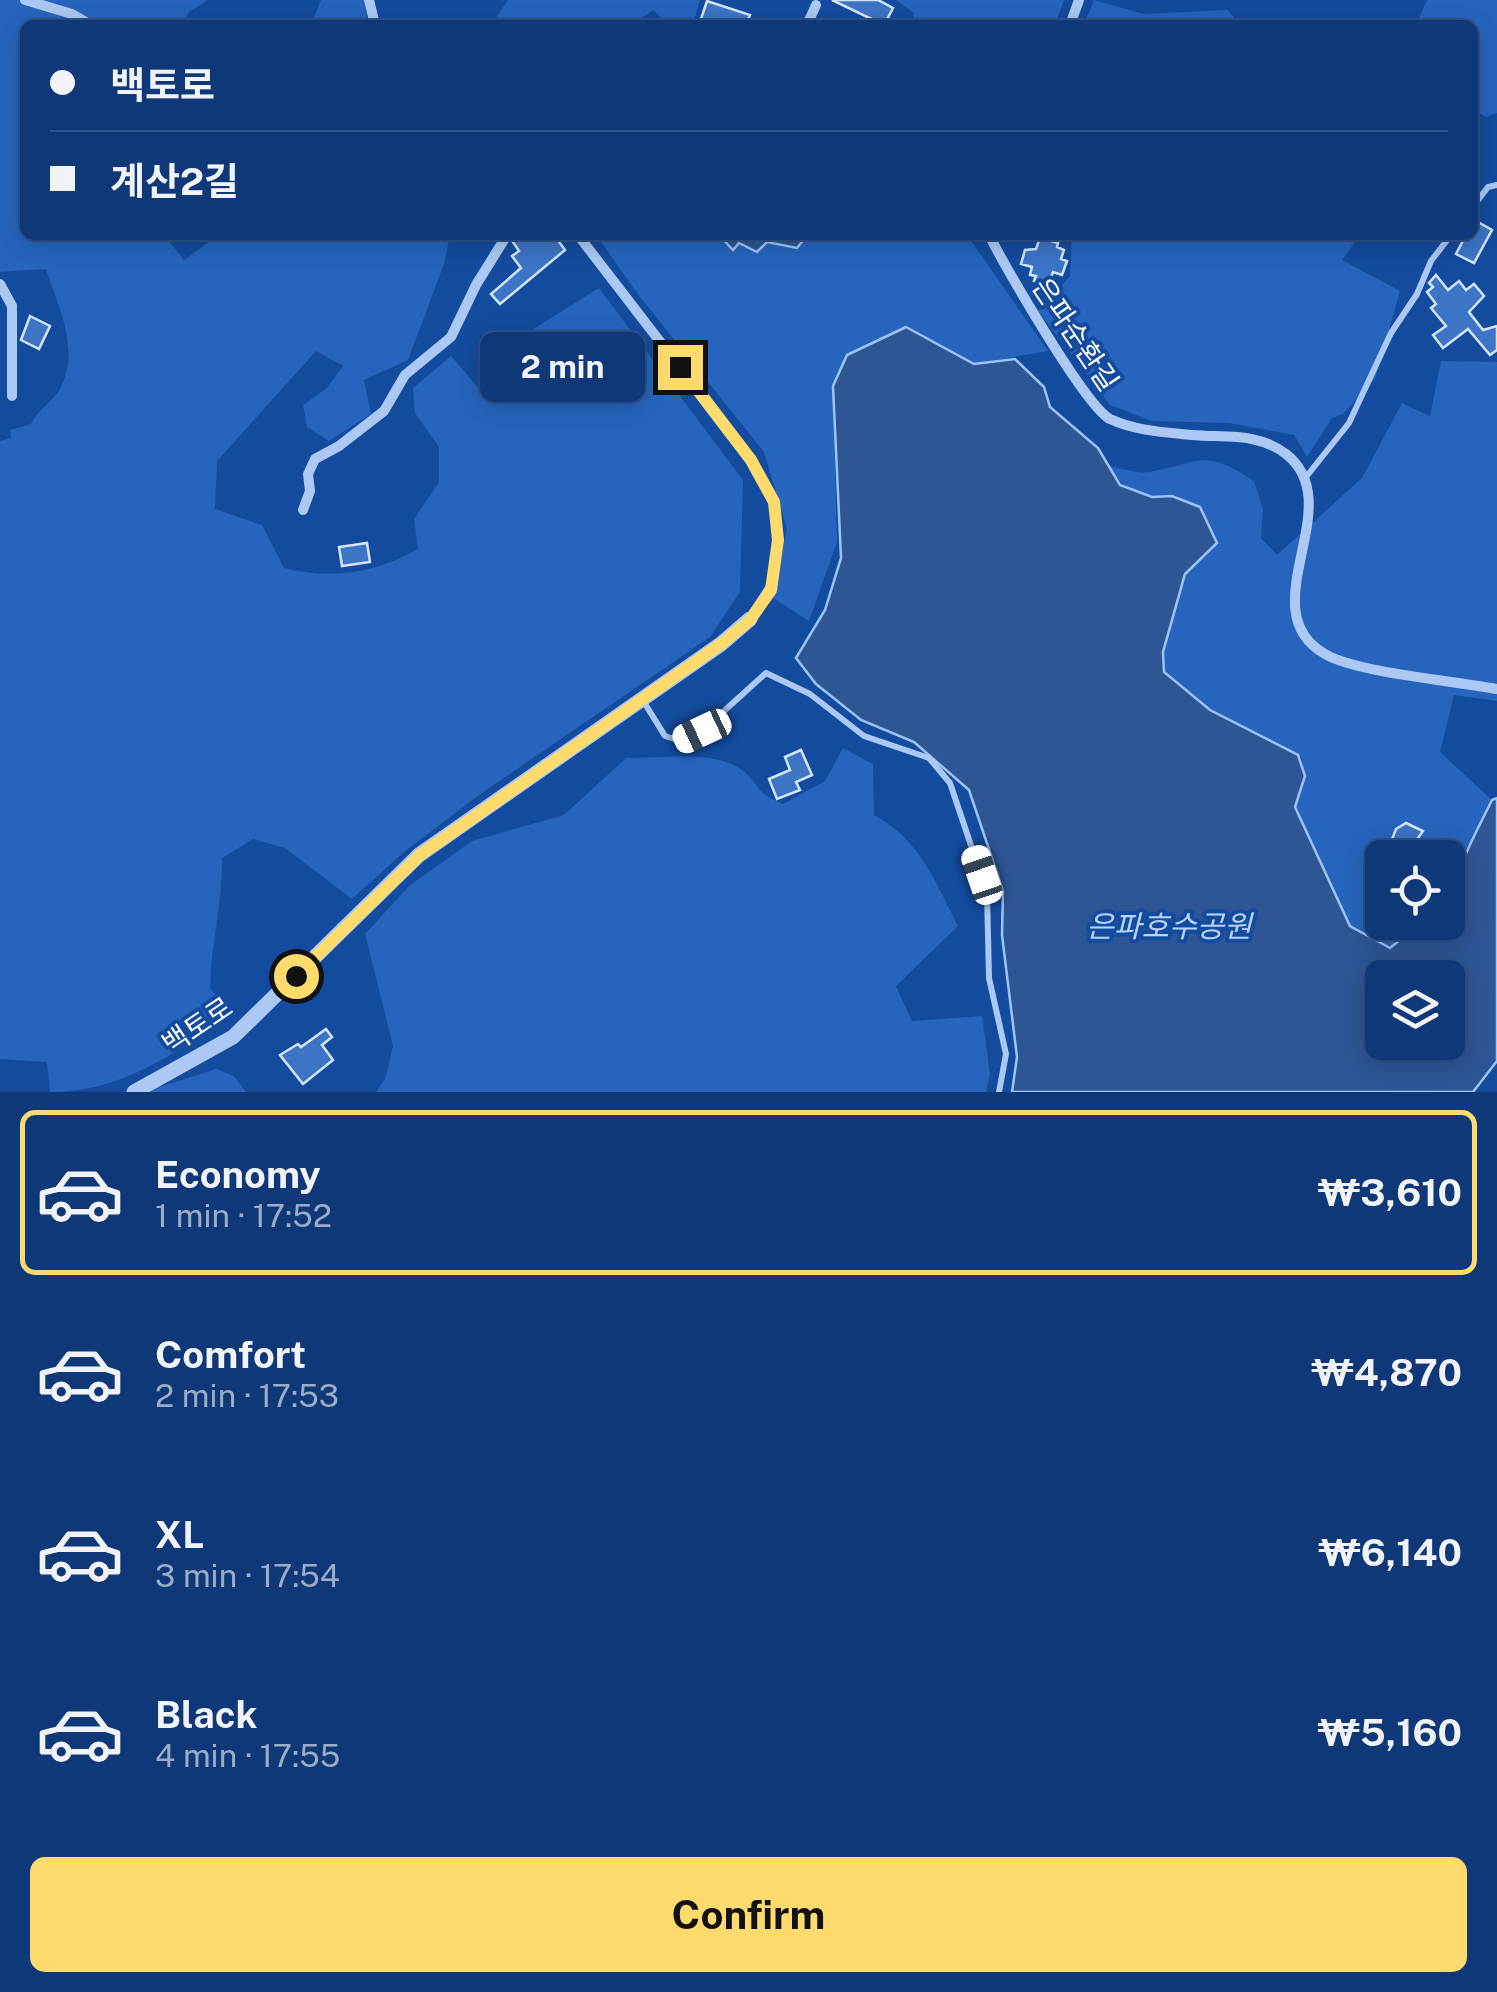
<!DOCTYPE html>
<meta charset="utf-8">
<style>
:root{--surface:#0e3877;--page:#1c437f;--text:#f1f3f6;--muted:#9bacc6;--line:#2e5289;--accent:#ffdb6e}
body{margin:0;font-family:"Public Sans","Noto Sans KR",sans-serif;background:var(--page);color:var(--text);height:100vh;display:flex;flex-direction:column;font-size:38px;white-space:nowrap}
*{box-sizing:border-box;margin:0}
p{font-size:32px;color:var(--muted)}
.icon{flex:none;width:55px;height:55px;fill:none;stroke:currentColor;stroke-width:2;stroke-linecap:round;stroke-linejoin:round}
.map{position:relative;height:1092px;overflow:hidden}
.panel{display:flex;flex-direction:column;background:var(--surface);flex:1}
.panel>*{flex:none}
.top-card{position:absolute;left:20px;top:20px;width:1458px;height:220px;border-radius:15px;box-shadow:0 5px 25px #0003,0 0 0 2px var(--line);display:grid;align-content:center;height:220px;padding:0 30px;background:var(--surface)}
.buttons{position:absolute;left:1365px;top:840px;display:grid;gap:20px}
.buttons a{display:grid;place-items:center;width:100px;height:100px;border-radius:15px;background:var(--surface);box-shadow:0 5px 25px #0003,0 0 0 2px var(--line);font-size:50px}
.end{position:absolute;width:45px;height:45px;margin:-22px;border:12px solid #ffdb6e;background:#111;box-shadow:0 0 0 5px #111}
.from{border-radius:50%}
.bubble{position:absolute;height:70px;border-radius:15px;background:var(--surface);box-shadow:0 5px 25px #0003,0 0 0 2px var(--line);font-size:32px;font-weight:700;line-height:70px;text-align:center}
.car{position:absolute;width:30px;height:60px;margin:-30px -15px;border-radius:12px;box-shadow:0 0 8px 2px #0007;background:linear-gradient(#fff 24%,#345 0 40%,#fff 0 76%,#345 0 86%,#fff 0)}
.top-card b{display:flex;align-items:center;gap:35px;height:95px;font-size:38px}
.top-card b+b{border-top:2px solid var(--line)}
.top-card i{width:25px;height:25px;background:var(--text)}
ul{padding:18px 0 0;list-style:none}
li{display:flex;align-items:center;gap:30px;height:165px;margin:0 20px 15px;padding:0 10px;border:5px solid transparent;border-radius:15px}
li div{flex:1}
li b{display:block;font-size:38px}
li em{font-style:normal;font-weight:700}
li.current{border-color:var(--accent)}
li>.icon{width:90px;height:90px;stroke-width:1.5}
.action{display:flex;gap:20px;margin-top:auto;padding:20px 30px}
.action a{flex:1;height:115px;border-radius:15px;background:var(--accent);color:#111;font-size:40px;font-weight:700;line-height:115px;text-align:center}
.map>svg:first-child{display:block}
.green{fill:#2664bd}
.water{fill:#2e5695;stroke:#9dc4f7;stroke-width:2.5;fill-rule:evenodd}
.building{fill:#3c74c6;stroke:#d4e5fe;stroke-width:2.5}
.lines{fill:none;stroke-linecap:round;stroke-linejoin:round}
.service{stroke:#abc9f4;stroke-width:6}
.minor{stroke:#abc9f4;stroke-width:10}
.tertiary{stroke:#abc9f4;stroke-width:15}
.route{stroke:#ffdb6e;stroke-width:12}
.labels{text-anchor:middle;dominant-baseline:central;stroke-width:8;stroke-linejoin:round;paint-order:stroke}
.street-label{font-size:28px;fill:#fff;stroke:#134b9f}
.water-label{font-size:30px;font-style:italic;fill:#b8d4fa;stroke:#134b9f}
</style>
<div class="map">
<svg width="1497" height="1092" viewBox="0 0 1497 1092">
<rect width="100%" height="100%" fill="#134b9f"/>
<g class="green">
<path d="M0,0H208L189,12L183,25H25V235H164L184,260L219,235H450L444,264L408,360L364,380L371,414L329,441L307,427L303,405L327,388L343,366L316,351L217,461L215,509L262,525L284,568C332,580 375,573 418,549L414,519L439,482V447L415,413L413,388L451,356L487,398L522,336L599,288L743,480L740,592L710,637L479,795L404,852L352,899L285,848L253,839L222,858C223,902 211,943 210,988L233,1014C174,1053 124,1092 50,1092L47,1062L0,1059V441L11,438L10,430L31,424C38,409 55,400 61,387C80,348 58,307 46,269L0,272Z"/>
<polygon points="321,0 364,0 368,25 311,25"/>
<polygon points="508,0 700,0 694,21 669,25 653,10 632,25 491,25"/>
<polygon points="896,0 1064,0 1055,25 911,25 914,13"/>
<polygon points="1094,0 1144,14 1228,10 1239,25 1084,25"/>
<polygon points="1427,0 1497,0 1497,113 1486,117 1473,110 1472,25 1416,25"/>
<polygon points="596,235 967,235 1048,351 974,364 906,327 847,355 833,386 837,542 809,621 773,598 787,529 764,452 637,293"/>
<polygon points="1072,235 1360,235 1342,260 1400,291 1375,379 1343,414 1332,418 1307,457 1294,435 1229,423 1152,421 1110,405 1038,311 1070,276"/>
<path d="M1441,361L1497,362V701L1454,695L1440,752L1492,800L1448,901V858H1382V922L1421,923L1390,948L1350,926L1295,807L1303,787L1302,758L1210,710L1164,672L1163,652L1185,574L1217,543L1172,496C1144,498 1123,491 1109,466C1121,468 1137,474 1149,472C1201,463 1202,447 1254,481L1263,509L1261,538L1277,555L1362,478L1402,403L1430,416Z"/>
<path d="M843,748L873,764L874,815C920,840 935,881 958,926L896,986L912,1021L982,1016L990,1074L986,1092H376L385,1079L393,1046L365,934L409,886L472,841L564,815L626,758C660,759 713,749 742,770C761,785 753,792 783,804L825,781Z"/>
<polygon points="216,1069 234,1076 246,1092 144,1092"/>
</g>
<g class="water">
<polygon points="719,235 819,235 817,239 805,238 797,248 767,242 757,252 739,243 733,250"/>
<path d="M906,327L974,364L1015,359L1044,387L1050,407L1098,448L1120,485L1152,497L1172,496L1200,507L1217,543L1185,574L1163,652L1164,672L1210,710L1298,755L1305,776L1295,807L1350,926L1390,948L1421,923L1448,922C1448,882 1474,837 1492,800L1497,798V1061L1473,1092H1012L1017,1057L1002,935L1003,891L969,790L914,742L861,720L816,684L796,658L825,610L841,558L833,386L847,355ZM1382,978H1448V1042H1382Z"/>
</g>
<g class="building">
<polygon points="832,0 878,0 893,8 884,25"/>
<polygon points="707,1 750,15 746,25 699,25"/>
<polygon points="1478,222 1492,230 1474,263 1456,254 1466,235 1472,235 1472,223"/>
<polygon points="516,235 554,235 565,250 500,304 491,294 521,268 512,256 519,251 513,242"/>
<polygon points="1041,235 1050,235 1051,241 1058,243 1057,247 1064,250 1061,259 1067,261 1062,275 1053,272 1048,286 1034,281 1036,276 1030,275 1032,267 1021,264 1025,250 1036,249"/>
<polygon points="1436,275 1448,290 1459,281 1466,290 1474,284 1484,296 1469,312 1483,330 1497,326 1497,350 1490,355 1468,329 1443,348 1433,335 1446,326 1431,308 1436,304 1427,292 1433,287 1429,283"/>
<polygon points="30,316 50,326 39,349 21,340"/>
<polygon points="367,543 370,562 342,566 339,547"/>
<polygon points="801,750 812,775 796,782 800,790 777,799 769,779 790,770 785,757"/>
<polygon points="1406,823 1423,831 1404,858 1389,847 1396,829"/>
<polygon points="326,1029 332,1037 322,1045 333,1060 303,1084 280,1055 298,1044 301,1047"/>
</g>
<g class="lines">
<g class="service">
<polyline points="1472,208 1488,187 1497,185"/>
<polyline points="1306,477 1349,423 1391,333 1417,294 1431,261 1451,235"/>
<polyline points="642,699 665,736 681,741 702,731 766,673 810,694 864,736 929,758 950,783 987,893 989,978 1006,1054 999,1092"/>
</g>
<g class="minor">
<polyline points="25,0 72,14 91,25"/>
<polyline points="369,0 375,25"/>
<polyline points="807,25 816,5"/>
<polyline points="1070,25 1079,0"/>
<polyline points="578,235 751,460 774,502 778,540 772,585 750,619"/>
<path d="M989,235C1005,266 1085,406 1110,419C1136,431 1164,432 1192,435C1226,438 1257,432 1286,454C1351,505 1248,610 1325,654C1357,673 1456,681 1497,689"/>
<polyline points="0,284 12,306 12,396"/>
<polyline points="303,510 310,491 308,474 315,459 339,446 384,411 405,375 451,337 476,285 507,235"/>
</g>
<polyline class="tertiary" points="134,1092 233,1037 419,855 721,644 750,619"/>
</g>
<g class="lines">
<polyline class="route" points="296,976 420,855 721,644 750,620 771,590 778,540 774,502 751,460 680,367"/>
</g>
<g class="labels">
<g class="street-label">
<text transform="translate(1076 334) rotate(56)">은파순환길</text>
<text transform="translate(197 1025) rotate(-34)">백토로</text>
</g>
<g class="water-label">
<text x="1169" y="926">은파호수공원</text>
</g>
</g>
</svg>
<div class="buttons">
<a><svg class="icon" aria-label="locate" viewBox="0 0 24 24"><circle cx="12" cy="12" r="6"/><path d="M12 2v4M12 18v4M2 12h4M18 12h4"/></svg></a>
<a><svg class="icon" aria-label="layers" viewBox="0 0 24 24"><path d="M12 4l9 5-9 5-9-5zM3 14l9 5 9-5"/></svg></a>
</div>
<i class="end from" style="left:296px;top:976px"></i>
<i class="end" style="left:680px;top:367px"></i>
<div class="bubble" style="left:480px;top:332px;width:165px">2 min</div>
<i class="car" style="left:702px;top:731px;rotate:245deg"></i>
<i class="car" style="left:982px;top:875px;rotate:341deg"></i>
<div class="top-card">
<b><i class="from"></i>백토로</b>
<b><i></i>계산2길</b>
</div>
</div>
<section class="panel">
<ul>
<li class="current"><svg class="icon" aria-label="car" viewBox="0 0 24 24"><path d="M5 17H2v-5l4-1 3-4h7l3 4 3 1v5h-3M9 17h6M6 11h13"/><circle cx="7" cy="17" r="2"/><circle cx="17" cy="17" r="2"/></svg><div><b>Economy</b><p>1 min · 17:52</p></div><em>₩3,610</em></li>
<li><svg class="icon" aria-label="car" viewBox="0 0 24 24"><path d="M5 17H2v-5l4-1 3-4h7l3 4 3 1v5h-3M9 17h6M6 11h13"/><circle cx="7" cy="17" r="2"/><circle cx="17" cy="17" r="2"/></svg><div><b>Comfort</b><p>2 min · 17:53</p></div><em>₩4,870</em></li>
<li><svg class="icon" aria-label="car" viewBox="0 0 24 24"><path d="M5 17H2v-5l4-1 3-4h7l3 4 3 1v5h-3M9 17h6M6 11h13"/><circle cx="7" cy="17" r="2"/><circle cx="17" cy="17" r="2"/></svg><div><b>XL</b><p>3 min · 17:54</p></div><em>₩6,140</em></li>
<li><svg class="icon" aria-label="car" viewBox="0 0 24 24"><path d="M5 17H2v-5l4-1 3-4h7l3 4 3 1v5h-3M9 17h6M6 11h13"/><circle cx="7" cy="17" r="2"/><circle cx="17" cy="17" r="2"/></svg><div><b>Black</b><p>4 min · 17:55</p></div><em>₩5,160</em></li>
</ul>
<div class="action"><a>Confirm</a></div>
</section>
